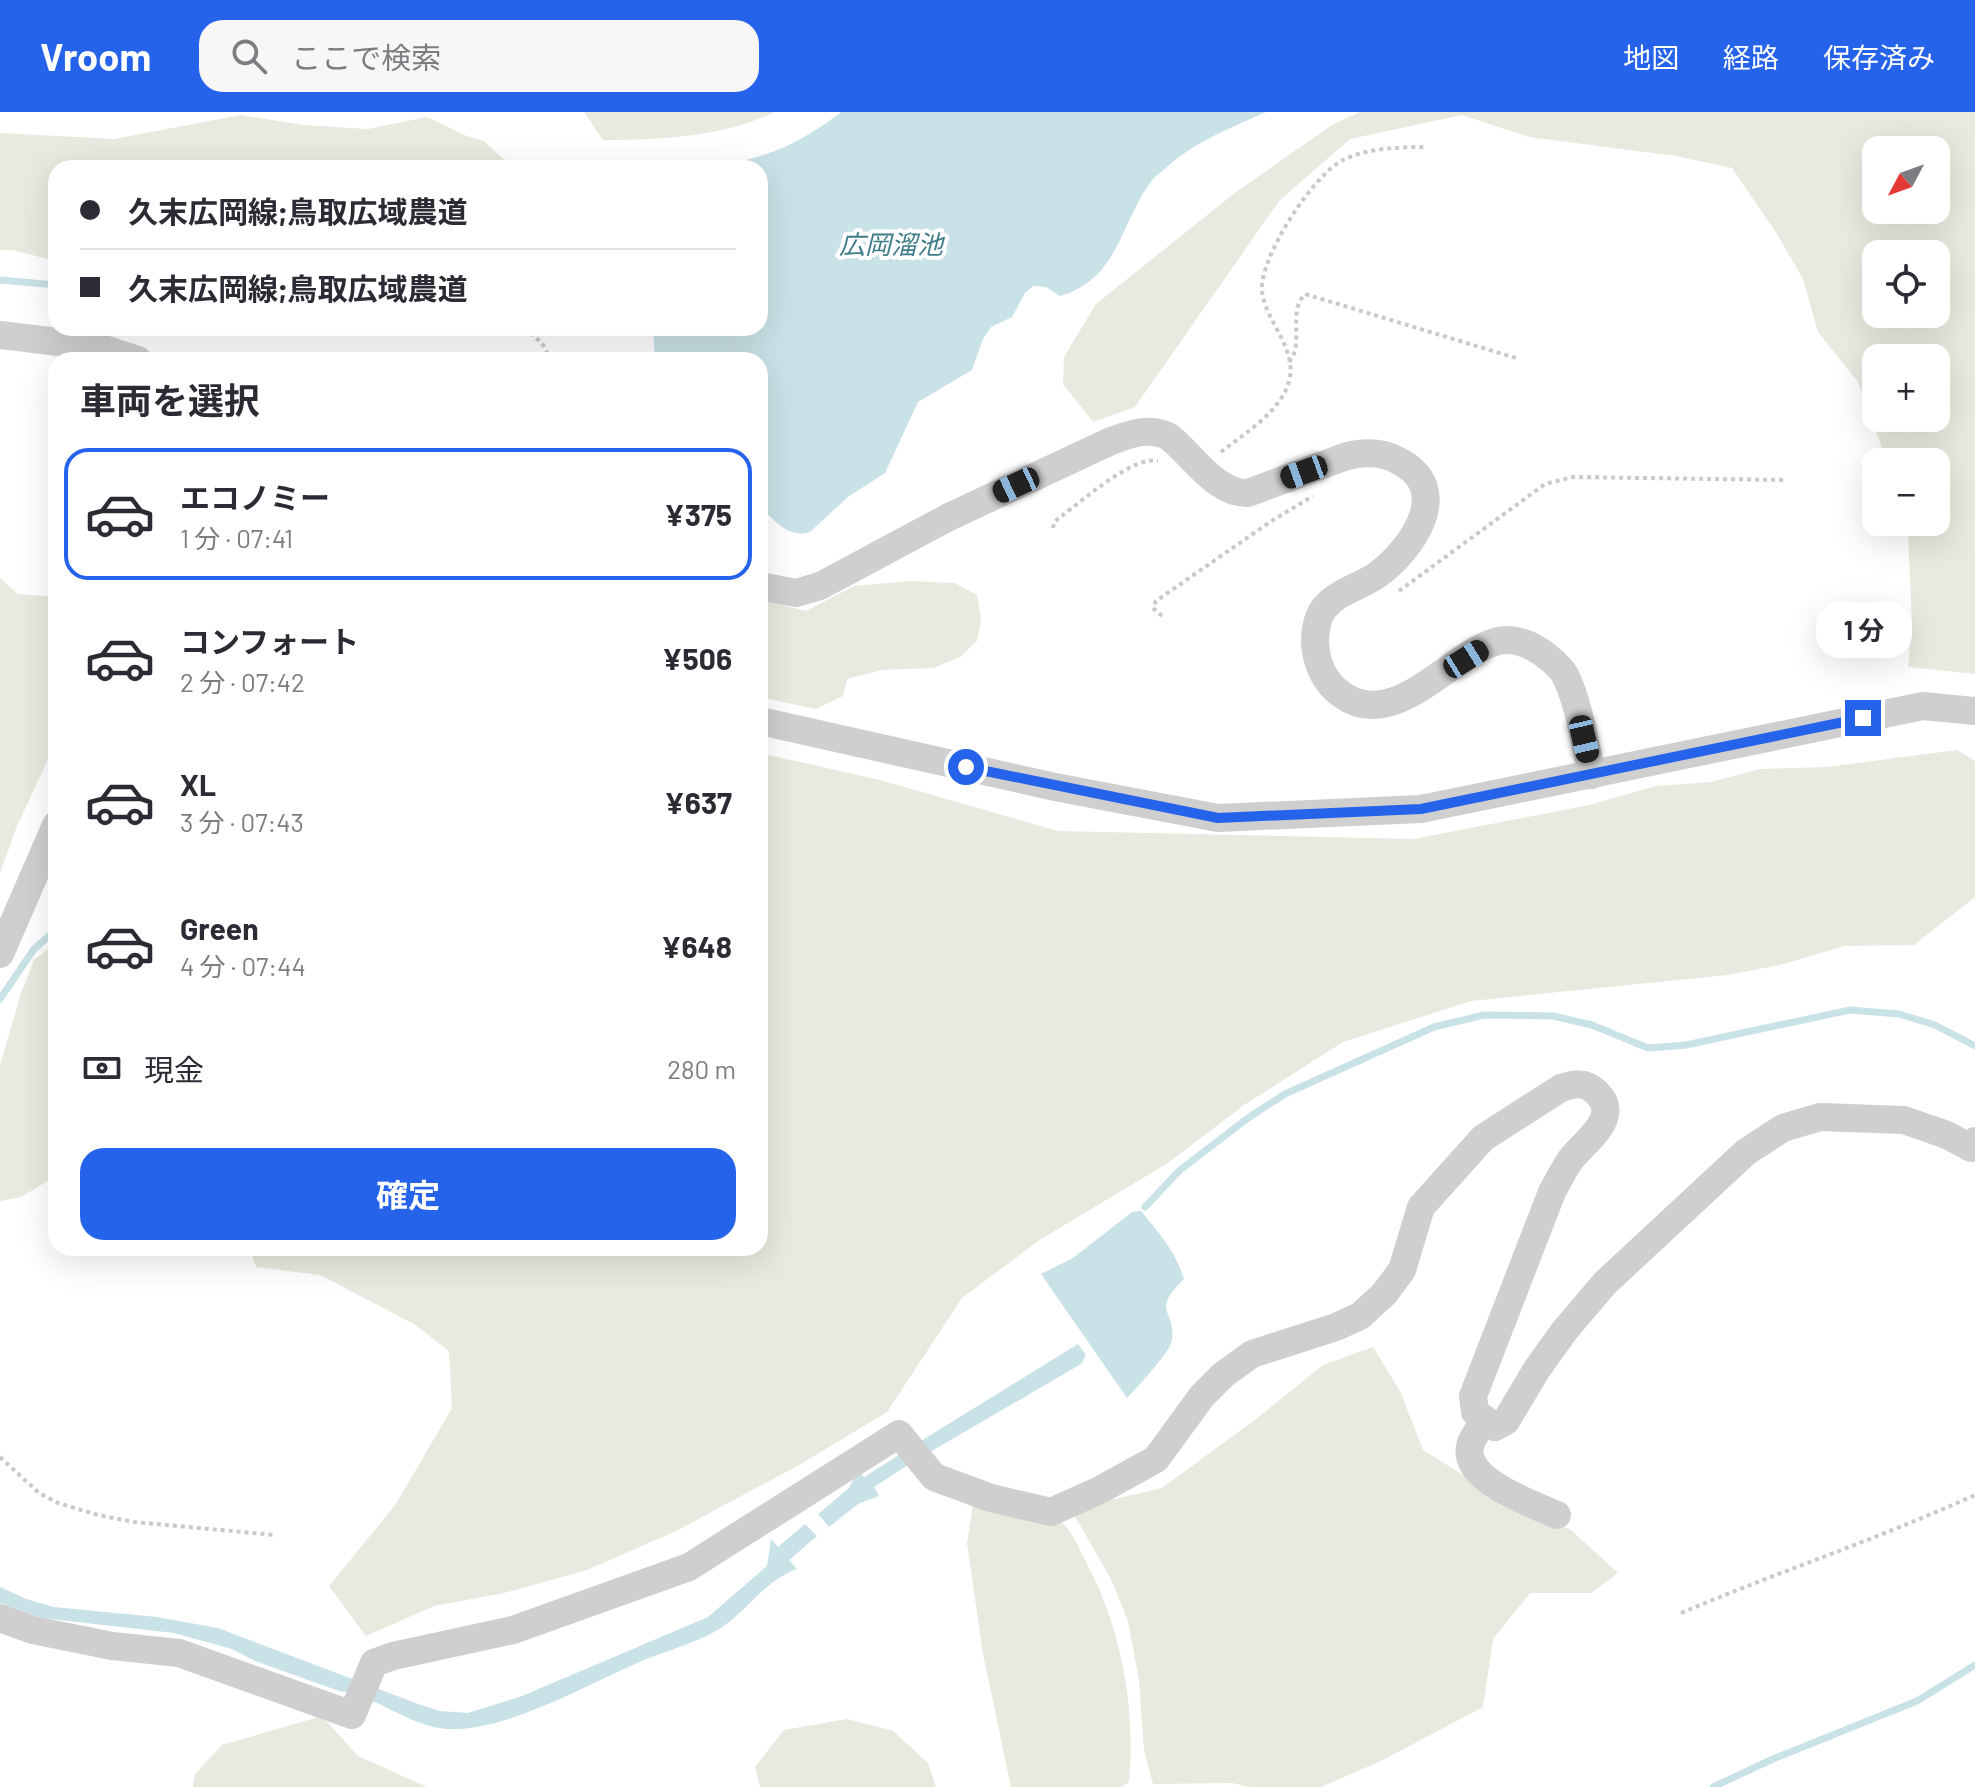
<!DOCTYPE html>
<html lang="ja">
<meta charset="utf-8">
<style>
:root{--surface:#fff;--page:#f7f7f7;--text:#2b2b33;--muted:#7c7c81;--line:#e1e1e2;--accent:#2563eb}
body{margin:0;font-family:Barlow,"Noto Sans JP",sans-serif;background:var(--page);color:var(--text);height:100vh;display:flex;flex-direction:column;font-size:30px;white-space:nowrap}
*{box-sizing:border-box;margin:0}
p{font-size:26px;color:var(--muted)}
.icon{flex:none;width:44px;height:44px;fill:none;stroke:currentColor;stroke-width:2;stroke-linecap:round;stroke-linejoin:round}
.map{position:relative;flex:1;overflow:hidden}
.drawer{position:absolute;left:48px;top:240px;width:720px;height:904px;display:flex;flex-direction:column;background:var(--surface);border-radius:24px;box-shadow:0 8px 32px #0002}
.drawer>*{flex:none}
.banner{position:absolute;left:48px;top:48px;width:720px;height:176px;border-radius:24px;box-shadow:0 8px 32px #0002;display:grid;align-content:center;height:176px;padding:0 32px;background:var(--surface)}
.needle{width:52px;rotate:229deg}
.buttons{position:absolute;left:1862px;top:24px;display:grid;gap:16px}
.buttons a{display:grid;place-items:center;width:88px;height:88px;border-radius:16px;background:var(--surface);box-shadow:0 8px 32px #0002;font-size:40px}
.end{position:absolute;width:36px;height:36px;margin:-18px;border:10px solid #2563eb;background:#fff;box-shadow:0 0 0 4px #fff}
.from{border-radius:50%}
.bubble{position:absolute;height:56px;border-radius:24px;background:var(--surface);box-shadow:0 8px 32px #0002;font-size:26px;font-weight:700;line-height:56px;text-align:center}
.car{position:absolute;width:24px;height:48px;margin:-24px -12px;border-radius:10px;box-shadow:0 0 6px 2px #0007;background:linear-gradient(#222 24%,#8ab4d8 0 40%,#222 0 76%,#8ab4d8 0 86%,#222 0)}
.banner b{display:flex;align-items:center;gap:28px;height:76px;font-size:30px}
.banner b+b{border-top:2px solid var(--line)}
.banner i{width:20px;height:20px;background:var(--text)}
ul{padding:0;list-style:none}
li{display:flex;align-items:center;gap:24px;height:132px;margin:0 16px 12px;padding:0 16px;border:4px solid transparent;border-radius:24px}
li div{flex:1}
li b{display:block;font-size:30px}
li em{font-style:normal;font-weight:700}
li.current{border-color:var(--accent)}
li>.icon{width:72px;height:72px;stroke-width:1.5}
h2{padding:0 32px;font-size:36px;line-height:96px}
.pay{display:flex;align-items:center;gap:20px;height:88px;padding:0 32px;font-size:30px}
.pay p{margin-inline-start:auto}
.button{display:flex;gap:16px;margin-top:auto;padding:16px 32px}
.button a{flex:1;height:92px;border-radius:24px;background:var(--accent);color:#fff;font-size:32px;font-weight:700;line-height:92px;text-align:center}
header{display:flex;align-items:center;gap:48px;box-sizing:border-box;height:112px;padding:0 40px;background:var(--accent);color:#fff}
header strong{font-size:38px}
nav{display:flex;gap:44px;margin-inline-start:auto;font-size:28px}
.search{width:560px;height:72px;background:var(--page);display:flex;align-items:center;gap:20px;box-sizing:border-box;padding:0 28px;border-radius:24px;color:var(--muted);font-size:30px}
.map>svg:first-child{display:block}
.green{fill:#e7eade;fill-rule:evenodd}
.water{fill:#c9e2e7}
.lines{fill:none;stroke-linecap:round;stroke-linejoin:round}
.stream{stroke:#c9e2e7;stroke-width:7}
.path{stroke:#c9c9c9;stroke-width:4;stroke-dasharray:4 4;stroke-linecap:butt}
.minor{stroke:#cfcfcf;stroke-width:28}
.route{stroke:#2563eb;stroke-width:10}
.labels{text-anchor:middle;dominant-baseline:central;stroke-width:8;stroke-linejoin:round;paint-order:stroke}
.water-label{font-size:26px;font-style:italic;fill:#407d8a;stroke:#fff}
</style>
<header>
<strong>Vroom</strong>
<div class="search"><svg class="icon" aria-label="search" viewBox="0 0 24 24"><circle cx="10" cy="10" r="6"/><path d="M15 15l6 6"/></svg>ここで検索</div>
<nav><a>地図</a><a>経路</a><a>保存済み</a></nav>
</header>
<div class="map">
<svg width="1975" height="1675" viewBox="0 0 1975 1675">
<rect width="100%" height="100%" fill="#fff"/>
<g class="green">
<path d="M584,0H775C717,26 665,27 603,28Z"/>
<path d="M1360,0H1975V562L1908,555L1912,511L1908,421L1905,410H1936V350H1887L1858,270L1818,220L1803,167L1777,122L1732,56L1676,44L1529,25L1462,3L1350,27L1279,89L1135,295L1093,310L1063,272L1064,245L1096,192L1236,80L1332,13ZM1936,38V98H1876V38ZM1936,142V202H1876V142ZM1936,246V306H1876V246Z"/>
<polygon points="241,3 303,13 368,17 427,5 464,23 484,29 513,56 56,56 56,149 12,138 0,138 0,21 114,27"/>
<polygon points="0,466 18,482 56,485 56,630 17,714 0,761"/>
<polygon points="909,469 955,471 977,483 981,507 977,529 960,545 934,556 882,558 847,567 843,584 816,597 760,585 760,487 806,499 854,474"/>
<polygon points="1957,638 1975,649 1975,785 1914,833 1844,834 1780,853 1727,863 1471,889 1343,930 1244,993 1168,1051 1041,1127 962,1186 887,1300 801,1352 676,1419 587,1458 504,1481 434,1494 366,1524 329,1474 396,1392 452,1296 449,1239 414,1212 320,1163 256,1155 250,1136 760,1136 760,641 880,668 1058,719 1414,727 1589,693 1656,674 1711,670 1760,657 1827,655"/>
<polygon points="56,831 56,1064 21,1085 0,1089 0,953 22,878 34,848"/>
<polygon points="1373,1235 1400,1279 1423,1338 1508,1391 1571,1418 1618,1461 1591,1481 1530,1481 1493,1527 1483,1595 1383,1648 1321,1675 1250,1675 1232,1671 1153,1672 1144,1638 1139,1568 1128,1509 1111,1467 1073,1401 1081,1395 1162,1376 1256,1307 1323,1253"/>
<path d="M974,1385C991,1390 1052,1402 1062,1411C1073,1421 1079,1436 1085,1448C1121,1515 1136,1594 1129,1670L1122,1675H1011L983,1542L967,1431Z"/>
<polygon points="322,1604 358,1644 427,1675 193,1675 195,1662 222,1633"/>
<polygon points="847,1607 893,1619 928,1651 936,1675 760,1675 755,1655 784,1618"/>
</g>
<g class="water">
<path d="M841,0H1266C1231,16 1198,28 1168,54C1163,59 1155,64 1150,71C1121,110 1118,168 1060,184L1046,175L1033,174L1025,181L1012,205L991,215L983,227L972,258L918,290L885,361L848,385L810,420C788,427 774,408 760,394V248H655L653,216H760V56H714C767,44 796,35 841,0Z"/>
<path d="M1141,1099C1159,1121 1176,1140 1184,1167C1148,1202 1179,1198 1171,1231C1168,1242 1136,1277 1127,1286L1041,1162L1073,1146L1132,1100Z"/>
<polygon points="1078,1232 1086,1243 1081,1252 930,1340 921,1329"/>
<polygon points="904,1340 914,1349 874,1375 879,1384 858,1392 829,1415 818,1402 849,1376 858,1358 864,1365"/>
<path d="M805,1412L817,1424L789,1448L797,1457C764,1469 749,1497 721,1516C699,1530 666,1539 642,1549C587,1572 507,1620 447,1617C408,1614 376,1583 339,1579L255,1549L232,1537L174,1521L42,1506L0,1491V1475L26,1487L54,1495L157,1505L218,1516L421,1593L440,1599L468,1601L522,1584L708,1505L767,1454L771,1427L778,1435Z"/>
</g>
<g class="lines">
<g class="stream">
<polyline points="0,168 56,173"/>
<polyline points="0,887 34,837 56,818"/>
<polyline points="1145,1095 1180,1058 1248,1006 1285,982 1434,915 1484,903 1553,904 1592,913 1648,936 1686,933 1850,898 1899,902 1935,913 1975,934"/>
<polyline points="1713,1675 1773,1647 1917,1589 1975,1553"/>
</g>
<g class="path">
<polyline points="524,216 542,231 551,248"/>
<path d="M1289,250C1305,232 1287,200 1305,182L1516,246"/>
<path d="M1221,340C1245,321 1284,298 1290,265C1295,234 1265,208 1262,179C1259,146 1313,63 1343,48C1367,36 1400,35 1427,35"/>
<path d="M1053,416L1054,410L1063,403C1083,388 1134,343 1158,349"/>
<polyline points="1399,479 1545,372 1573,365 1784,368"/>
<polyline points="1162,504 1153,496 1156,489 1270,410 1313,384"/>
<polyline points="0,1345 39,1381 58,1391 98,1403 134,1410 275,1423"/>
<path d="M1681,1501C1778,1460 1878,1427 1975,1383"/>
</g>
<g class="minor">
<polyline points="0,223 98,235 138,248"/>
<path d="M760,474L796,481L820,474L949,405L1111,329C1131,322 1147,315 1168,324C1192,342 1215,382 1248,381L1344,345C1362,340 1380,339 1397,348C1455,376 1413,437 1377,463C1360,475 1339,479 1325,495C1317,505 1315,517 1315,530C1316,550 1324,570 1341,582C1394,622 1451,541 1498,529C1514,525 1532,533 1544,542C1551,548 1560,554 1565,563C1579,591 1585,632 1592,663"/>
<polyline points="760,609 1055,675 1218,706 1421,697 1923,594 1975,599"/>
<polyline points="0,842 56,713"/>
<path d="M1484,1309C1480,1316 1474,1323 1471,1331C1458,1367 1533,1392 1557,1403"/>
<path d="M0,1506L33,1518L112,1534L179,1541L352,1603L374,1551L393,1544L513,1518L689,1455L899,1322L934,1365L991,1386L1051,1400L1100,1378L1156,1347L1202,1284L1223,1263L1252,1242L1336,1215L1360,1204L1384,1182L1402,1158L1421,1095L1483,1026L1561,976C1574,972 1585,969 1596,980C1622,1005 1587,1027 1571,1047C1564,1057 1558,1069 1552,1080L1473,1284L1475,1300L1495,1315L1506,1309L1537,1257L1565,1218L1605,1171L1746,1040L1783,1016L1820,1005L1904,1008L1947,1023L1971,1036L1975,1029"/>
</g>
</g>
<g class="lines">
<polyline class="route" points="966,655 1218,706 1421,697 1863,606"/>
</g>
<g class="labels">
<g class="water-label">
<text x="891" y="131">広岡溜池</text>
</g>
</g>
</svg>
<div class="buttons">
<a><svg class="needle" viewBox="-14 -14 28 28"><path d="M0-13l5 13h-10z" fill="#e53935"/><path d="M0 13l5-13h-10z" fill="#7c7c81"/></svg></a>
<a><svg class="icon" aria-label="locate" viewBox="0 0 24 24"><circle cx="12" cy="12" r="6"/><path d="M12 2v4M12 18v4M2 12h4M18 12h4"/></svg></a>
<a>+</a>
<a>−</a>
</div>
<i class="end from" style="left:966px;top:655px"></i>
<i class="end" style="left:1863px;top:606px"></i>
<div class="bubble" style="left:1816px;top:490px;width:96px">1 分</div>
<i class="car" style="left:1304px;top:360px;rotate:250deg"></i>
<i class="car" style="left:1016px;top:373px;rotate:245deg"></i>
<i class="car" style="left:1466px;top:547px;rotate:58deg"></i>
<i class="car" style="left:1584px;top:627px;rotate:167deg"></i>
<div class="banner">
<b><i class="from"></i>久末広岡線;鳥取広域農道</b>
<b><i></i>久末広岡線;鳥取広域農道</b>
</div>
<section class="drawer">
<h2>車両を選択</h2>
<ul>
<li class="current"><svg class="icon" aria-label="car" viewBox="0 0 24 24"><path d="M5 17H2v-5l4-1 3-4h7l3 4 3 1v5h-3M9 17h6M6 11h13"/><circle cx="7" cy="17" r="2"/><circle cx="17" cy="17" r="2"/></svg><div><b>エコノミー</b><p>1 分 · 07:41</p></div><em>¥375</em></li>
<li><svg class="icon" aria-label="car" viewBox="0 0 24 24"><path d="M5 17H2v-5l4-1 3-4h7l3 4 3 1v5h-3M9 17h6M6 11h13"/><circle cx="7" cy="17" r="2"/><circle cx="17" cy="17" r="2"/></svg><div><b>コンフォート</b><p>2 分 · 07:42</p></div><em>¥506</em></li>
<li><svg class="icon" aria-label="car" viewBox="0 0 24 24"><path d="M5 17H2v-5l4-1 3-4h7l3 4 3 1v5h-3M9 17h6M6 11h13"/><circle cx="7" cy="17" r="2"/><circle cx="17" cy="17" r="2"/></svg><div><b>XL</b><p>3 分 · 07:43</p></div><em>¥637</em></li>
<li><svg class="icon" aria-label="car" viewBox="0 0 24 24"><path d="M5 17H2v-5l4-1 3-4h7l3 4 3 1v5h-3M9 17h6M6 11h13"/><circle cx="7" cy="17" r="2"/><circle cx="17" cy="17" r="2"/></svg><div><b>Green</b><p>4 分 · 07:44</p></div><em>¥648</em></li>
</ul>
<div class="pay"><svg class="icon" aria-label="cash" viewBox="0 0 24 24"><path d="M3 7h18v10H3z"/><circle cx="12" cy="12" r="2"/></svg>現金<p>280 m</p></div>
<div class="button"><a>確定</a></div>
</section>
</div>
